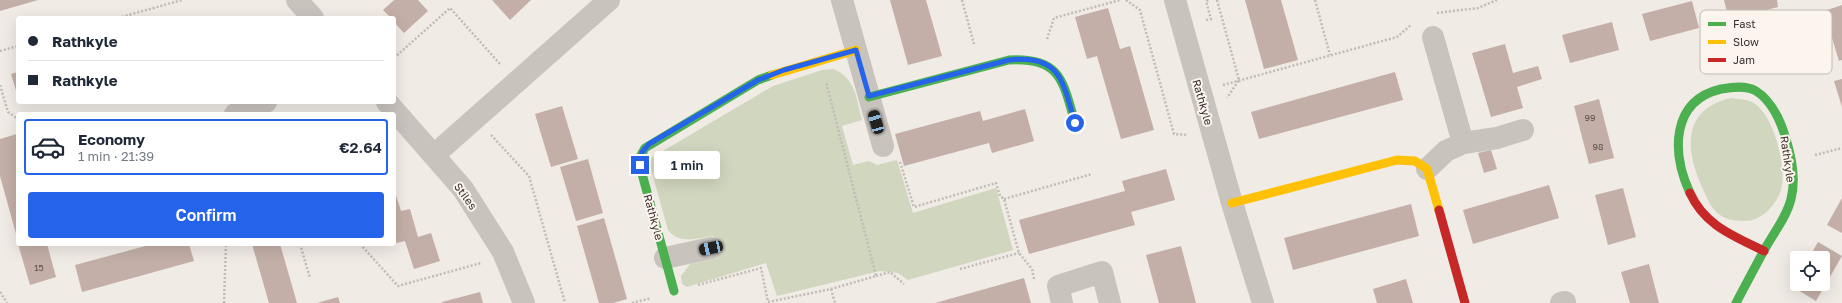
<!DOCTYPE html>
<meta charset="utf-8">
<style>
:root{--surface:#fff;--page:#f2f2f3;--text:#1f2937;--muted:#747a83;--line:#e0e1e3;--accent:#2563eb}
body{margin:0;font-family:"Golos Text",sans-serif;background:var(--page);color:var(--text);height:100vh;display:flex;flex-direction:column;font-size:15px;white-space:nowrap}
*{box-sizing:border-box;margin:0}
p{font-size:13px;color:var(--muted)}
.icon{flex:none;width:22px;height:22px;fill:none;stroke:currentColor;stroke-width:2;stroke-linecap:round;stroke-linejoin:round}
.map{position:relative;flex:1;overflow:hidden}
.panel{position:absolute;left:16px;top:112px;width:380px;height:134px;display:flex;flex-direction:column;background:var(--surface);border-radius:4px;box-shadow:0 4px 16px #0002}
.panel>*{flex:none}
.guide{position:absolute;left:16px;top:16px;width:380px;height:88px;border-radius:4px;box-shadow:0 4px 16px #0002;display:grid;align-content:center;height:88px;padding:0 12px;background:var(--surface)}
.controls{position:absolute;left:1790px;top:251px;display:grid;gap:8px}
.controls a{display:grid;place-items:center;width:40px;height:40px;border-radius:4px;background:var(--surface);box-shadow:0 4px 16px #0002;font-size:20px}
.end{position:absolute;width:18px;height:18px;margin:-9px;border:5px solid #2563eb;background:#fff;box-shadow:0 0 0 2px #fff}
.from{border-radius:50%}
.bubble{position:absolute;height:28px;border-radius:4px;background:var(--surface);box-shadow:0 4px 16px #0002;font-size:13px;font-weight:600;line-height:28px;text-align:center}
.car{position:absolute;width:12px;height:24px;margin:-12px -6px;border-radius:5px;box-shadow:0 0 3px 1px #0007;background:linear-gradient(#222 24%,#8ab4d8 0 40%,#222 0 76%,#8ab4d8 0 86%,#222 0)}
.guide b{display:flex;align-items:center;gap:14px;height:38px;font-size:15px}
.guide b+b{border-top:1px solid var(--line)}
.guide i{width:10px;height:10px;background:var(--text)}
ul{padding:7px 0 0;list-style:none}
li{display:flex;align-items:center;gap:12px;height:56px;margin:0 8px 6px;padding:0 4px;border:2px solid var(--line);border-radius:4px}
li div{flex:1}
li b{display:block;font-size:15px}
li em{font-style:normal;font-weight:600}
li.active{border-color:var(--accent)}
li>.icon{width:36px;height:36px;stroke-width:1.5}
.cta{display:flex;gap:8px;margin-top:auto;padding:8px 12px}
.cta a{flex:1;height:46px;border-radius:4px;background:var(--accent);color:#fff;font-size:16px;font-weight:600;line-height:46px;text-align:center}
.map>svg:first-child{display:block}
.green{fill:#d1d6bf}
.building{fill:#c3afa7}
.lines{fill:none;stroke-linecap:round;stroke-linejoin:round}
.path{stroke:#c2bbb6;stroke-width:2.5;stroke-dasharray:2 2;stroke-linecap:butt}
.street{stroke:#c9c3be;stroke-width:22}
.fast{stroke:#4caf50;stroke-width:9}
.slow{stroke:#ffc107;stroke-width:9}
.jam{stroke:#c62828;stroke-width:9}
.route{stroke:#2563eb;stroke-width:5}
.labels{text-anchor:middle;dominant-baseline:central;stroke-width:4;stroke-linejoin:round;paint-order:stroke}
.number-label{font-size:9px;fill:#5d504a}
.street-label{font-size:11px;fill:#3b302b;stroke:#fbf5ee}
.key{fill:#fbf5ee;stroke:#c1bab4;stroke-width:1}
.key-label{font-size:11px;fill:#3b302b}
</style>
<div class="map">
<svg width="1842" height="303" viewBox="0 0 1842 303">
<rect width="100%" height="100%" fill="#f0ebe5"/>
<g class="green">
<path d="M833,69C856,78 856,98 862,120L842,126L853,165L869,161L877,165L897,160L913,213L996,188L1013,250L908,280L898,273L880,271L777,296L766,263L687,287L682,284L681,276L690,264L717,258L713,236C697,238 680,245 668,230L649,162L651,158L773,86L822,70Z"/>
<path d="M1731,98C1737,99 1746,99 1752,102C1774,113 1787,168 1781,190C1777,203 1765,217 1752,220C1743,222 1728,221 1720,215C1711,209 1706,196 1702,187C1685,150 1682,109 1731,98Z"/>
</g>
<g class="building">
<polygon points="0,0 38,0 0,11"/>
<polygon points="394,0 418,0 428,11 404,33 394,22 394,18 391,18 383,10"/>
<polygon points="492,0 531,0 510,20"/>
<polygon points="890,0 926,0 942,56 908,65"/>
<polygon points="1245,0 1281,0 1298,60 1264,69"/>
<polygon points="1724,0 1777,0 1778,7 1729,20"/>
<polygon points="1692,1 1699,28 1650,41 1642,14"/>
<polygon points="1842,5 1842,60 1839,61 1824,11"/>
<polygon points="1108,8 1120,49 1130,46 1154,130 1121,139 1097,56 1087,59 1075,17"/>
<polygon points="1612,22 1619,50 1570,63 1562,35"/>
<polygon points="1505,44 1513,73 1538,66 1542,79 1517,87 1523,108 1491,117 1472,53"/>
<polygon points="18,72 18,97 11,74"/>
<polygon points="1395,72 1403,100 1259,139 1251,112"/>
<polygon points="1842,79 1842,107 1834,81"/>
<polygon points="1599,99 1614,158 1589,164 1574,106"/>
<polygon points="562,106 578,159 551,167 535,114"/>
<polygon points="1025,109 1034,141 992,153 989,143 904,166 895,134 980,111 983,121"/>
<polygon points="17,134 18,137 18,241 0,176 0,139"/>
<polygon points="1491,150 1497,169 1484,173 1478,153"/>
<polygon points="588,159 603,213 576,221 560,167"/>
<polygon points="1166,169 1175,200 1131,212 1135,225 1029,254 1019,220 1125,191 1122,181"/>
<polygon points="1549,185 1559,218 1473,244 1463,210"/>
<polygon points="1623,188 1636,237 1608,245 1595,195"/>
<polygon points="394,189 401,211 410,209 418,237 431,233 440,261 414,269 405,241 396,243 394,238"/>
<polygon points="1842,198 1842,233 1827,225"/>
<polygon points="1411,204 1419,236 1293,270 1284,238"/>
<polygon points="604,218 627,299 613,303 599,303 577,226"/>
<polygon points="1818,242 1842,256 1816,301 1793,287 1797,279 1797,284 1823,284 1823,258 1809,258"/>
<polygon points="18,244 47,244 56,277 30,285"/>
<polygon points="153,244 189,244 194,261 82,292 75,265"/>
<polygon points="252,244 280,244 297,303 269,303"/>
<polygon points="1181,246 1196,303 1159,303 1146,255"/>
<polygon points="1649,264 1659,303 1630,303 1621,272"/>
<polygon points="1024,278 1031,303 935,303"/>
<polygon points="1406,279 1413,303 1377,303 1373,289"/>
<polygon points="480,292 483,303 442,303 442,302"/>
<polygon points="338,297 340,303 317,303"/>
</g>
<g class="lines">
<g class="path">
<polyline points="962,0 974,44"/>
<polyline points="1126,0 1140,10 1174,134 1188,135"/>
<polyline points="1217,0 1239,80 1227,98"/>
<polyline points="1315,0 1330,55"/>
<polyline points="1437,13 1478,8 1497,0"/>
<polyline points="118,18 182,0"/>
<polyline points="1206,20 1211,19 1206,1 1209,0"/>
<polyline points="1047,39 1054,18 1120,0"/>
<polyline points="0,51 18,46"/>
<polyline points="394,58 450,8 500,64"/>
<polyline points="0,85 8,112 18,119"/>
<polyline points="1223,85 1397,37 1411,25"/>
<polyline points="491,135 529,176 565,303"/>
<polyline points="1815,155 1842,148"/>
<polyline points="900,162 914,207 996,183 1000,196 1004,199 1019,253 1032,269 1034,279"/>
<polyline points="1004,199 1092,174"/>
<polyline points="300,244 310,278"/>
<polyline points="360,244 398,286 481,263"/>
<polyline points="960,269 1019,253"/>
<polyline points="876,276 890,272 904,284"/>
<polyline points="698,285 761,268 768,302 831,289 876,276 826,82"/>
<polyline points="831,289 835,303"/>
<polyline points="0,292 7,303"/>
<polyline points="224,303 226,244"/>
<polyline points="632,303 651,298"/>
</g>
<g class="street">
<polyline points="297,0 313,18"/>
<polyline points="842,0 883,146"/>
<polyline points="1175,0 1232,203 1263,303"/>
<polyline points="1433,37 1463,143"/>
<polyline points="387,102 463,189 503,252 524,303"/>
<polyline points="235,114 266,102"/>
<polyline points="434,155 609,0"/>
<polyline points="1427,169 1446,151 1463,143 1497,138 1523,130"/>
<polyline points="665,258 711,248"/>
<polyline points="1062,303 1058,286 1102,272 1110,303"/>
<polyline points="1561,303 1565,302"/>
</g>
<g class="fast">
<path d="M869,97L1009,60C1060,57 1063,80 1075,123"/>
<path d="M1690,193C1672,154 1670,101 1721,89C1732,87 1746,85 1756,91C1772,101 1781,122 1786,139C1792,158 1796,180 1791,199C1787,216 1775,231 1766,247C1756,265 1746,284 1736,303"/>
<polyline points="674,291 641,170 640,157 645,148 758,80 772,75"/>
</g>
<g class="slow">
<polyline points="772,75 856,50"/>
<polyline points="1232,203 1397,160 1415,161 1427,169 1439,210"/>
</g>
<g class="jam">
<path d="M1690,193C1705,226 1734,236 1764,251"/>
<polyline points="1439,210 1465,303"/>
</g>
</g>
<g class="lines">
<path class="route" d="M640,165L642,152L649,144L758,80L784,70L856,50L869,96L1009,60C1061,54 1063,82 1075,123"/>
</g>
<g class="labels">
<g class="number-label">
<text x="1590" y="117">99</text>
<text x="1598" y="146">98</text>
<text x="39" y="267">15</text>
</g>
<g class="street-label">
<text transform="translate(1203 102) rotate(74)">Rathkyle</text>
<text transform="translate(1788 159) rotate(82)">Rathkyle</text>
<text transform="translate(466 196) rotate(54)">Stiles</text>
<text transform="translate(654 217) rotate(75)">Rathkyle</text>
</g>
</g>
<rect x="1700" y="10" width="132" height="64" rx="6" class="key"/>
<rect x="1708" y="22" width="18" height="4" fill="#4caf50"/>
<rect x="1708" y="40" width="18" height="4" fill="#ffc107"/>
<rect x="1708" y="58" width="18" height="4" fill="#c62828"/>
<g class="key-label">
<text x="1733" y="28">Fast</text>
<text x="1733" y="46">Slow</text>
<text x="1733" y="64">Jam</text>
</g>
</svg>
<div class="controls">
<a><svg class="icon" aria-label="locate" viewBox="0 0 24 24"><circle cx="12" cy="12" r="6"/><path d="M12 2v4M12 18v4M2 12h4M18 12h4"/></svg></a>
</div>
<i class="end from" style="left:1075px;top:123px"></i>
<i class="end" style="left:640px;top:165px"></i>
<div class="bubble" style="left:654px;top:151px;width:66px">1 min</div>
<i class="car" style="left:876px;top:122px;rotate:344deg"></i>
<i class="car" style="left:711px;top:248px;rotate:258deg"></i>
<div class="guide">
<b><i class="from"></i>Rathkyle</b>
<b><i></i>Rathkyle</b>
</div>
<section class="panel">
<ul>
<li class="active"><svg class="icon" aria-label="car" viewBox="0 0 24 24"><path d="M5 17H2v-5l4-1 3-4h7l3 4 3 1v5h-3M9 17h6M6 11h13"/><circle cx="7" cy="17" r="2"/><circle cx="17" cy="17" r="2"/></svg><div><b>Economy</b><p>1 min · 21:39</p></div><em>€2.64</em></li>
</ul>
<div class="cta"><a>Confirm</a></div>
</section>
</div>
